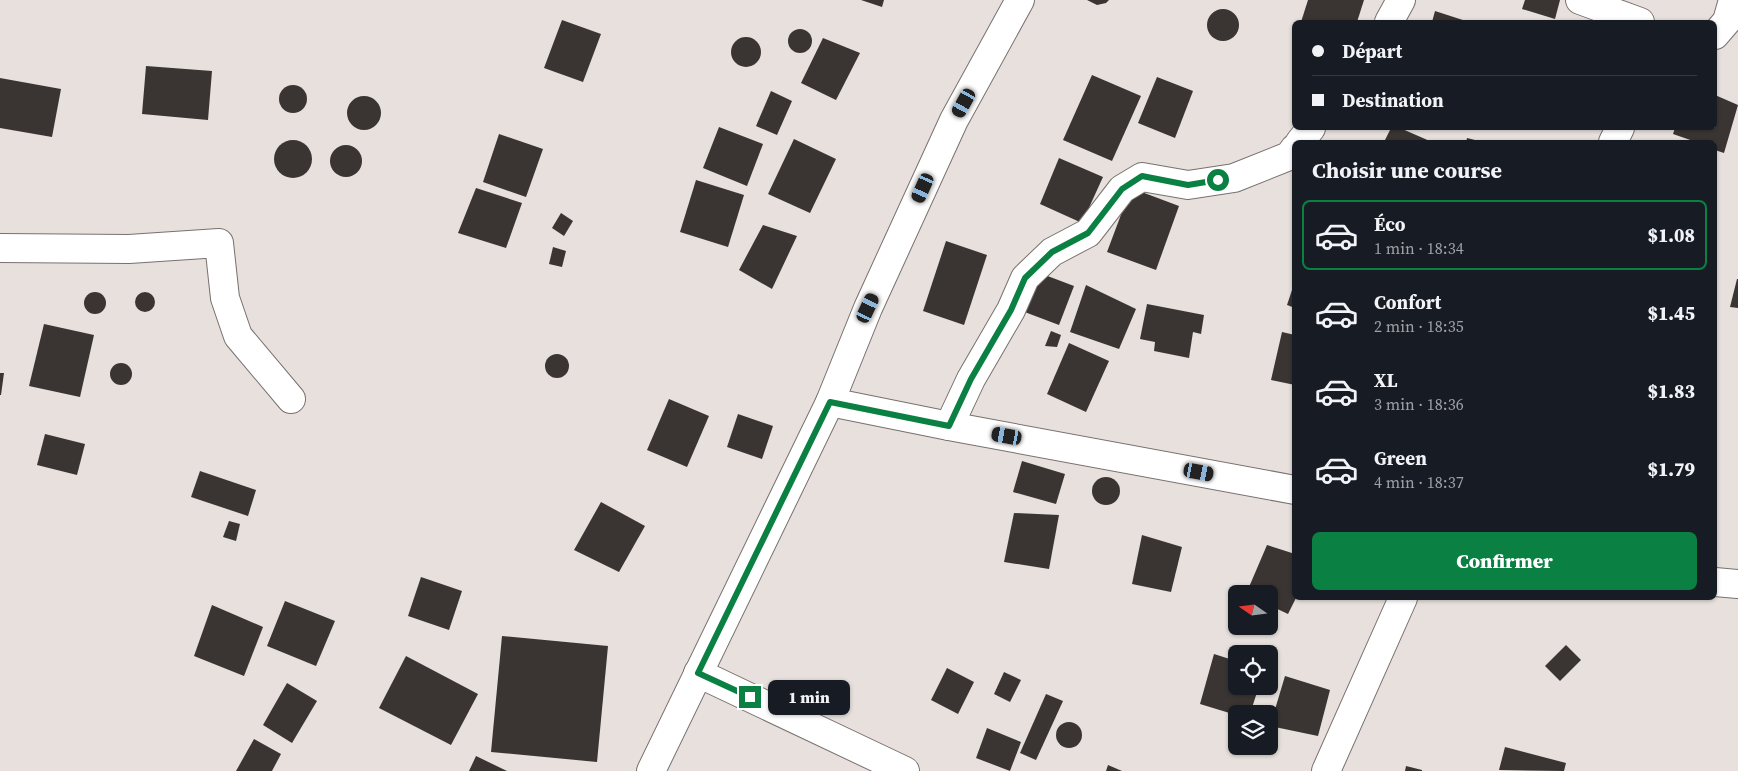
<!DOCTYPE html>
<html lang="fr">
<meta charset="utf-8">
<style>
:root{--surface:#171b24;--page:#242831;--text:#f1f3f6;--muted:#9ea1a6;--line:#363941;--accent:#0b8043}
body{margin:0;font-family:"Source Serif 4",serif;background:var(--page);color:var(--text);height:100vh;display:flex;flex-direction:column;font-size:19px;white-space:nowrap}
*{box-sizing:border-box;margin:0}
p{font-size:16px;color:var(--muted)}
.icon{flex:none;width:28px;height:28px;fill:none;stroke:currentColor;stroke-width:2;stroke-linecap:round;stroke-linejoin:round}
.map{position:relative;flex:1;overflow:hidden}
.sheet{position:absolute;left:1292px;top:140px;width:425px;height:460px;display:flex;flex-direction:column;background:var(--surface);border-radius:8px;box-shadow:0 1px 4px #0004}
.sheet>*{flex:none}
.banner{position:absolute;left:1292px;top:20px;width:425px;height:110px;border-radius:8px;box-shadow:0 1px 4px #0004;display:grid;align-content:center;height:110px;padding:0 20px;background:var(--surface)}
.needle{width:32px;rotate:284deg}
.buttons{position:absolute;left:1228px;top:585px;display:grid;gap:10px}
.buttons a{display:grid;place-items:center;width:50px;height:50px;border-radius:8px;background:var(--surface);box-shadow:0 1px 4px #0004;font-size:25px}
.end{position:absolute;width:22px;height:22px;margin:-11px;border:6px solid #0b8043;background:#fff;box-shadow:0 0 0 2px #fff}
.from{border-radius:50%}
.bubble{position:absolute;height:35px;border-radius:8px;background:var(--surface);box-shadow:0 1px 4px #0004;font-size:16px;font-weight:800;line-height:35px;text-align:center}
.car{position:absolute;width:15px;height:30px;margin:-15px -8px;border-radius:6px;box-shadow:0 0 4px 1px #0007;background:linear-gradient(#222 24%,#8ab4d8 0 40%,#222 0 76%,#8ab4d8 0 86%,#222 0)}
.banner b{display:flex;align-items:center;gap:18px;height:48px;font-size:19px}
.banner b+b{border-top:1px solid var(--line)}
.banner i{width:12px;height:12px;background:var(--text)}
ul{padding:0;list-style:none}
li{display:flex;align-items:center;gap:15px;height:70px;margin:0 10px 8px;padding:0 10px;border:2px solid transparent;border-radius:8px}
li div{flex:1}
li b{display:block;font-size:19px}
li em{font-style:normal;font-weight:800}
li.on{border-color:var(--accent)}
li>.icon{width:45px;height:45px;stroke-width:1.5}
h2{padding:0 20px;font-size:22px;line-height:60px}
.action{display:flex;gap:10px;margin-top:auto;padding:10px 20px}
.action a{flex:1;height:58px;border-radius:8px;background:var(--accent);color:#fff;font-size:20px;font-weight:800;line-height:58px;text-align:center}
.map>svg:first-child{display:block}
.building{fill:#3a3533}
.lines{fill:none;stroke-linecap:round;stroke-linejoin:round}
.minor-casing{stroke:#78716f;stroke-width:30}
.minor{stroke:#fff;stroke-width:28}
.route{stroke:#0b8043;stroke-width:6}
</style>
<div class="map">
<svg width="1738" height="771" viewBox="0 0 1738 771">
<rect width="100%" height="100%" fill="#e7e0dd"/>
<g class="building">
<polygon points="861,0 884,0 882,7"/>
<polygon points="1087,0 1109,0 1106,3 1097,5"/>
<polygon points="1308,0 1364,0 1357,22 1301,22"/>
<polygon points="1525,0 1560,0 1555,19 1522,9"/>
<circle cx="1223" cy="25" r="16"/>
<polygon points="1435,11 1469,22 1432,22"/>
<polygon points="562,20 601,34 583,82 544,68"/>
<circle cx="800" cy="41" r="12"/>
<circle cx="746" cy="52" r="15"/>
<polygon points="823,38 860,53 836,100 801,83"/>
<polygon points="146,66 212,71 208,120 142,114"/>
<polygon points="1092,75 1141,96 1112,161 1063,140"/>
<polygon points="1157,77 1193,91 1175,138 1138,123"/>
<polygon points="0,78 61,89 52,137 0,128"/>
<circle cx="293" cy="99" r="14"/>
<polygon points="771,91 792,101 777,135 756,126"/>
<polygon points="1715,95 1738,105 1724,153 1715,150 1715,142 1696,142 1673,134 1675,128 1715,128"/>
<circle cx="364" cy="113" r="17"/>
<polygon points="719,127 763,144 747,186 703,168"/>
<polygon points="1391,128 1400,128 1432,142 1384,142"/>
<polygon points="499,134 543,149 526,197 483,182"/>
<polygon points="1467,138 1483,142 1466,142"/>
<polygon points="794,139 836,159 810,213 768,194"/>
<circle cx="293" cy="159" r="19"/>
<circle cx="346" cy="161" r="16"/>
<polygon points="1059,158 1103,177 1082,223 1040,204"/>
<polygon points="696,180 744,195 728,247 680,232"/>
<polygon points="476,188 522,203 506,248 458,233"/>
<polygon points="1131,188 1179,206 1156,270 1107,252"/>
<polygon points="561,213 573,221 564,236 552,228"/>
<polygon points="763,225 797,236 772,289 739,270"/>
<polygon points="946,241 987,255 964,325 923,311"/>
<polygon points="553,247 566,251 562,267 549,264"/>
<polygon points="1037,272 1074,286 1059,325 1022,311"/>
<polygon points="1737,279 1738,279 1738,308 1730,307"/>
<polygon points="1295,281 1295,308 1287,305"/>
<polygon points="1086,285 1136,309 1119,349 1070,332"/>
<circle cx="95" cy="303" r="11"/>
<circle cx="145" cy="302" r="10"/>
<polygon points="1147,304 1204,315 1201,334 1193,332 1189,358 1154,351 1155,342 1140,339"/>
<polygon points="44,324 94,335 80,397 29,386"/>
<polygon points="1051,331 1061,335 1057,347 1045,346"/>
<polygon points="1282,332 1295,335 1295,385 1271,380"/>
<polygon points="1069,343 1109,361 1086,412 1047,394"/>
<circle cx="557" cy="366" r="12"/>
<circle cx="121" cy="374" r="11"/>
<polygon points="0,373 4,373 1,395 0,395"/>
<polygon points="669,399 709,416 687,467 647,450"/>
<polygon points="738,414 773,426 762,459 727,447"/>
<polygon points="45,434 85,444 77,475 37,465"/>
<polygon points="1022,461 1065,474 1056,504 1013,492"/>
<polygon points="200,471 256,490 248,516 191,497"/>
<circle cx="1106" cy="491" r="14"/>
<polygon points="601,502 645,526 619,572 574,550"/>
<polygon points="1014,513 1059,515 1049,569 1004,562"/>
<polygon points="229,521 240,524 236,541 223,537"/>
<polygon points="1142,535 1182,547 1171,592 1132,584"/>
<polygon points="1267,545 1295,554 1296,598 1288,614 1269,605 1269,594 1246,594"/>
<polygon points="421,577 462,591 449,630 408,616"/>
<polygon points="285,601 335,621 316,666 267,646"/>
<polygon points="212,605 263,627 244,676 194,656"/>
<polygon points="502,636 608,646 597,762 491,752"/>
<polygon points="1566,645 1581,660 1560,681 1545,666"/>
<polygon points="1214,654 1236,661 1236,686 1259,686 1250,714 1236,715 1200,704"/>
<polygon points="406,656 478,694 451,745 379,708"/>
<polygon points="947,668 974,682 958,714 931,700"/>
<polygon points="1004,672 1021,680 1010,702 994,694"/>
<polygon points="1285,676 1330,690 1318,736 1270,726"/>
<polygon points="287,683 317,701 292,743 263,725"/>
<polygon points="1046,694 1063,701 1036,760 1020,753"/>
<circle cx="1069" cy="735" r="13"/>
<polygon points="987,728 1021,742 1010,771 976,758"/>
<polygon points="254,739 281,754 272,771 236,771"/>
<polygon points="1505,747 1566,763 1564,771 1499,770"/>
<polygon points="476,756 507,771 469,771"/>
<polygon points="1108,765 1122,771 1106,771"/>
<polygon points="1406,766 1422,770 1422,771 1405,771"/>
</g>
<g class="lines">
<defs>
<g id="minor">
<polyline points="1580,0 1640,22"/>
<polyline points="1389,22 1401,0"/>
<polyline points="1715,35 1727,21 1733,0"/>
<polyline points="1300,142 1311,128"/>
<polyline points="1613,142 1620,128"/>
<polyline points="0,248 129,249 219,243 225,298 238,336 291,399"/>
<polyline points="830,402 949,426 1295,490"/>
<polyline points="949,426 971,379 1011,310 1025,278 1052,252 1088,233 1122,189 1142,177 1188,185 1234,178 1289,156 1295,148"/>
<polyline points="1715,582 1738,584"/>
<polyline points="698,673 905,771"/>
<polyline points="651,771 830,402 868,308 954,120 1020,0"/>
<polyline points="1326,771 1403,598"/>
</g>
</defs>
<use href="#minor" class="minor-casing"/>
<use href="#minor" class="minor"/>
</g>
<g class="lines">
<polyline class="route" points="750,697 698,673 830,402 949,426 971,379 1011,310 1025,278 1052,252 1088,233 1122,189 1142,176 1188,185 1218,180"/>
</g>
</svg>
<div class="buttons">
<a><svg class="needle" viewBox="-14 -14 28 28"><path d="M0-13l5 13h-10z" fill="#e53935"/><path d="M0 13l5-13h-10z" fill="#9ea1a6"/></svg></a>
<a><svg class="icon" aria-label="locate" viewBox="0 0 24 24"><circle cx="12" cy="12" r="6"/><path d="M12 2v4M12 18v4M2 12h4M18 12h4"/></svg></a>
<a><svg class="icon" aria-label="layers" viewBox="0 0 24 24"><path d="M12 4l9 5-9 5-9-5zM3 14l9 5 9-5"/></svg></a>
</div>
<i class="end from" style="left:1218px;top:180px"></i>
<i class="end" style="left:750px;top:697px"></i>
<div class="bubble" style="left:768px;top:680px;width:82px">1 min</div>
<i class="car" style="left:964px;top:103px;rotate:209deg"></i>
<i class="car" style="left:923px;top:188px;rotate:204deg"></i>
<i class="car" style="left:868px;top:308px;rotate:25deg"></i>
<i class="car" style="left:1007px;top:436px;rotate:280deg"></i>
<i class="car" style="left:1199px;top:472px;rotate:101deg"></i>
<div class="banner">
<b><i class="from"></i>Départ</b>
<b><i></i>Destination</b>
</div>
<section class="sheet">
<h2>Choisir une course</h2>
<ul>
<li class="on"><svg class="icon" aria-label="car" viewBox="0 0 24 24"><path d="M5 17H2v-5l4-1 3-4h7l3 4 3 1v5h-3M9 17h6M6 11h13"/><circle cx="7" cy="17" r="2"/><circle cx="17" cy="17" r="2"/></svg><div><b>Éco</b><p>1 min · 18:34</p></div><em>$1.08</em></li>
<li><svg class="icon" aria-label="car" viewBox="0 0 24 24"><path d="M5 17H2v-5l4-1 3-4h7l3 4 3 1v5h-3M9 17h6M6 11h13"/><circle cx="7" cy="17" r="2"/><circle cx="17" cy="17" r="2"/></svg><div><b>Confort</b><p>2 min · 18:35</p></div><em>$1.45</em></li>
<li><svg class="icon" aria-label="car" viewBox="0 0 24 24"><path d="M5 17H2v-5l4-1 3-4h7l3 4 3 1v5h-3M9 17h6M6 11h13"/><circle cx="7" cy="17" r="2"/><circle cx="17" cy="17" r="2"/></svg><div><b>XL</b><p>3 min · 18:36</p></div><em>$1.83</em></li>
<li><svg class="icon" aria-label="car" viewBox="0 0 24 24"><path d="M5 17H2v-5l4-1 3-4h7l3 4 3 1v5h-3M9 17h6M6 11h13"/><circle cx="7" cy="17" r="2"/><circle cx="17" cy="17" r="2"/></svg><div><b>Green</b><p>4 min · 18:37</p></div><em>$1.79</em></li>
</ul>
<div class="action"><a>Confirmer</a></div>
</section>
</div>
